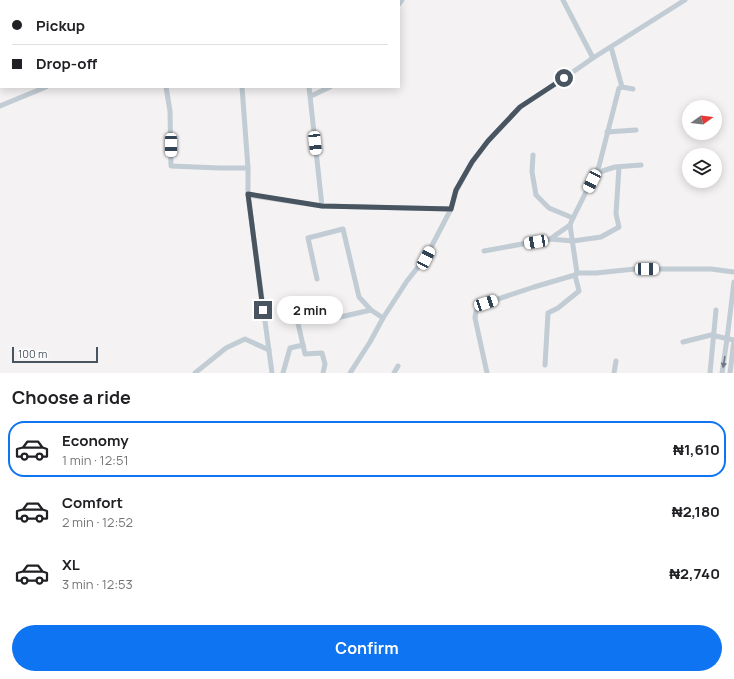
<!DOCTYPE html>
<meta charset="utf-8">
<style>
:root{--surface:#fff;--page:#f2f2f2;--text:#202124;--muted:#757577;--line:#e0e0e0;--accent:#0e74f2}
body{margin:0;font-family:Manrope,sans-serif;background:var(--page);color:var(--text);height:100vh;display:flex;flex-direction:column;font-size:15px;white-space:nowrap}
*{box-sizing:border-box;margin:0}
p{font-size:13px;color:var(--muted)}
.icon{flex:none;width:22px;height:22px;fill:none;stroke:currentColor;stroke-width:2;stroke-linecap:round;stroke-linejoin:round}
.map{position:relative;height:373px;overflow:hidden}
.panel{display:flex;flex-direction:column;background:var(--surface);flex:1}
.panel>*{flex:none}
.top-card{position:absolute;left:0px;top:0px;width:400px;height:88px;box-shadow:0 2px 10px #0003;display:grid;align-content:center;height:88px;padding:0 12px;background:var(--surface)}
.needle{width:26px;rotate:75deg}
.fabs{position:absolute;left:682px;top:100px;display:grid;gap:8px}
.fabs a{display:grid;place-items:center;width:40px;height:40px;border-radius:50%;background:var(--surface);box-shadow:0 2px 10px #0003;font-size:20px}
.scale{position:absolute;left:12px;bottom:10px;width:86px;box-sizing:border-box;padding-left:4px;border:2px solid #485561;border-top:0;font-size:11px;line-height:14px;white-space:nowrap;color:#485561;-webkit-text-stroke:3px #fff;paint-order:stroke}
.end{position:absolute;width:18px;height:18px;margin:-9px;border:5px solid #485561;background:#fff;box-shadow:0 0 0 2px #fff}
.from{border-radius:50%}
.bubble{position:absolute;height:28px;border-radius:14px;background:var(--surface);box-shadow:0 2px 10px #0003;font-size:13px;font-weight:700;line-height:28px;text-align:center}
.car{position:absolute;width:12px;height:24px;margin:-12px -6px;border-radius:5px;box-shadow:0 0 3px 1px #0007;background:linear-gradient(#fff 24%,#345 0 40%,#fff 0 76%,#345 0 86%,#fff 0)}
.top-card b{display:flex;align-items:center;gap:14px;height:38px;font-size:15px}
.top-card b+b{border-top:1px solid var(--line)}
.top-card i{width:10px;height:10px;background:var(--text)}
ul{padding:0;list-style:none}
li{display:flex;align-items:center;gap:12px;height:56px;margin:0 8px 6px;padding:0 4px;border:2px solid transparent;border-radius:16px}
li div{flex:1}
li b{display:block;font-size:15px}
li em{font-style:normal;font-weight:700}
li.on{border-color:var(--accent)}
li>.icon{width:36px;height:36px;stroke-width:1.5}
h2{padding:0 12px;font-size:18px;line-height:48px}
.primary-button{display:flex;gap:8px;margin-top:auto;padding:8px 12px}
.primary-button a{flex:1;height:46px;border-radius:24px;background:var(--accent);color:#fff;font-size:16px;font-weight:700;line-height:46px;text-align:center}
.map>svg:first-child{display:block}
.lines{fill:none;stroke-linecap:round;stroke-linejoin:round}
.street{stroke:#c2ccd4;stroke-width:5}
.oneway{fill:#6d7984}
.route{stroke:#485561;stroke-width:5}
</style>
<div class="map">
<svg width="734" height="373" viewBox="0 0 734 373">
<rect width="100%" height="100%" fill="#f4f2f2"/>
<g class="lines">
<g class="street">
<polyline points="116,0 117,1"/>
<polyline points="295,0 295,1"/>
<polyline points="563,0 593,58"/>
<polyline points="157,1 157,0"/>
<polyline points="399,4 402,0"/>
<polyline points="611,47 622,87"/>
<polyline points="166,87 170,111 171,166 220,168 248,168"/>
<polyline points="242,87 248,168 248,195 272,373"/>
<polyline points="309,87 322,206"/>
<polyline points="311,96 330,87"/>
<polyline points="0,106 46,87"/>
<polyline points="607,132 636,130"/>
<polyline points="533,155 532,172 536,195 549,208 573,218"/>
<polyline points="596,173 615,167 641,165"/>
<polyline points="248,195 322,206 451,209"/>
<polyline points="550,239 573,241 601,237 619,227 616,214 619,167"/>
<polyline points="484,251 550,239 570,225"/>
<polyline points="577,273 570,225 572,220 599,166 619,88 622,87 633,89"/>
<polyline points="317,279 308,238 343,229 359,297 371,310 383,318"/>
<polyline points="336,318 371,310"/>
<polyline points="297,319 305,354 322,353 325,364 323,373"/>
<polyline points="683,342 711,335 734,340"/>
<polyline points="545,365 548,313 558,308 579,291 575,275"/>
<polyline points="195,373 226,348 245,339 269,350"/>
<polyline points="283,373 290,348 303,345"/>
<polyline points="350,373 370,342 383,318 407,281 426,257 451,209 456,191 472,162 488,141 520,107 554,85 593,58 685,0"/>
<polyline points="394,373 398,366"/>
<path d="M487,373L475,318C476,308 478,306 486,303L534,287L575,275L577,273H596L635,269H711L734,272"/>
<polyline points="614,373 616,361"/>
<polyline points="710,373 716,310"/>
<polyline points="722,373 727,339 734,282"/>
<polyline points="730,373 734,340"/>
</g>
</g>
<defs><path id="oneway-solid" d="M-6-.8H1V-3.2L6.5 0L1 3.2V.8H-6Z"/></defs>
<use class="oneway" href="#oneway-solid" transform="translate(724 362) rotate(99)"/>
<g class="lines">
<polyline class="route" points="263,310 248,194 322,206 451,209 456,190 472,162 488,141 520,107 564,78"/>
</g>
</svg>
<div class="fabs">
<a><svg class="needle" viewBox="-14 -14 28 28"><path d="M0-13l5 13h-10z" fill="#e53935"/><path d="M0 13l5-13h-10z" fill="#757577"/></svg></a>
<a><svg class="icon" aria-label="layers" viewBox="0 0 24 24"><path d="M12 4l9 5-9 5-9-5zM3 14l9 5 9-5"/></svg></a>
</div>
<div class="scale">100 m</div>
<i class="end from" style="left:564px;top:78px"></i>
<i class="end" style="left:263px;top:310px"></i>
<div class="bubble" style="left:277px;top:296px;width:66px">2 min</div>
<i class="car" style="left:315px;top:143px;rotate:174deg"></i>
<i class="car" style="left:171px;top:145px;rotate:180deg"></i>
<i class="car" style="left:592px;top:181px;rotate:206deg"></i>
<i class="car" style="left:536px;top:242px;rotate:260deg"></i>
<i class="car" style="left:426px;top:258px;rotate:27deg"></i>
<i class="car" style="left:647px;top:269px;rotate:90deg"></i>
<i class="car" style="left:486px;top:303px;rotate:72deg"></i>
<div class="top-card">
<b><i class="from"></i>Pickup</b>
<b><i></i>Drop-off</b>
</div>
</div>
<section class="panel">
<h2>Choose a ride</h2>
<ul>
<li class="on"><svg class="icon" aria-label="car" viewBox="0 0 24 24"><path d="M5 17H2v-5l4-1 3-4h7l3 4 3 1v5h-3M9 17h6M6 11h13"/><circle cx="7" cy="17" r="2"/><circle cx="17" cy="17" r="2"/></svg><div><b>Economy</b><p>1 min · 12:51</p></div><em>₦1,610</em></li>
<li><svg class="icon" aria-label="car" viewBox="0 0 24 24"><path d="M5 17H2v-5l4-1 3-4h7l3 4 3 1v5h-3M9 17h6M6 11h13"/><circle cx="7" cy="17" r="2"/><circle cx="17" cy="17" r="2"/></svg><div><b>Comfort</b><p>2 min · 12:52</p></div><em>₦2,180</em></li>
<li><svg class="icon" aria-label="car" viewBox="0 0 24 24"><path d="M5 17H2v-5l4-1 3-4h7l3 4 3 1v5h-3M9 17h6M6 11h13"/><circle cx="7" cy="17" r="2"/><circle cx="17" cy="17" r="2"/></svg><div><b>XL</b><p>3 min · 12:53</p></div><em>₦2,740</em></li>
</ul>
<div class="primary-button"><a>Confirm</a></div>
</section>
